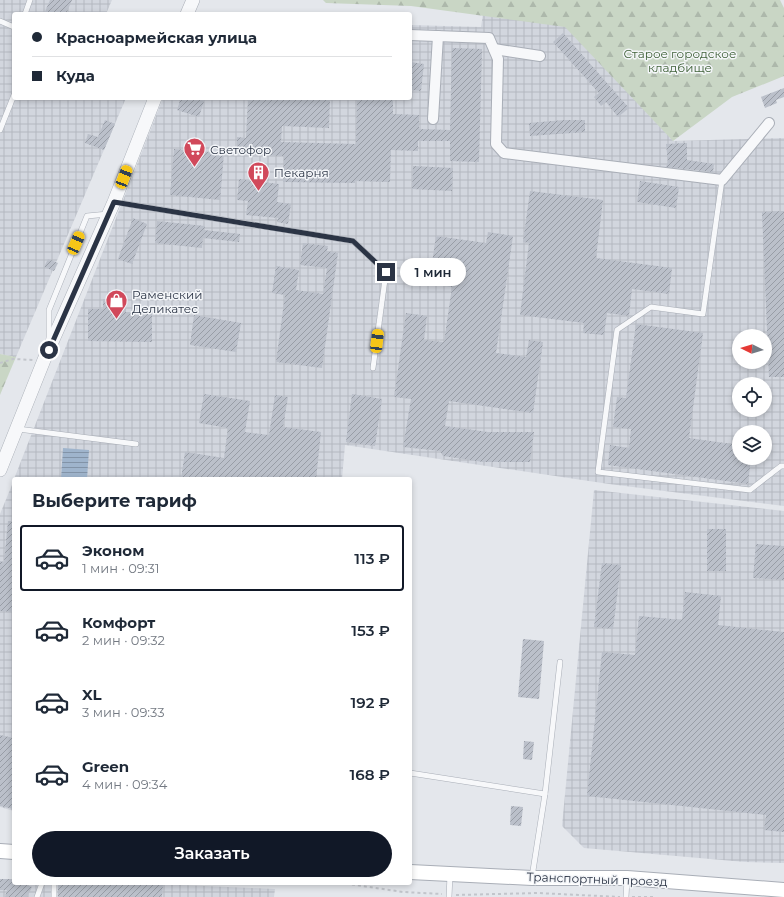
<!DOCTYPE html>
<html lang="ru">
<meta charset="utf-8">
<style>
:root{--surface:#fff;--page:#f2f2f3;--text:#1f2937;--muted:#747a83;--line:#e0e1e3;--accent:#111827}
body{margin:0;font-family:Montserrat,sans-serif;background:var(--page);color:var(--text);height:100vh;display:flex;flex-direction:column;font-size:15px;white-space:nowrap}
*{box-sizing:border-box;margin:0}
p{font-size:13px;color:var(--muted)}
.icon{flex:none;width:22px;height:22px;fill:none;stroke:currentColor;stroke-width:2;stroke-linecap:round;stroke-linejoin:round}
.map{position:relative;flex:1;overflow:hidden}
.details{position:absolute;left:12px;top:477px;width:400px;height:408px;display:flex;flex-direction:column;background:var(--surface);border-radius:4px;box-shadow:0 2px 6px #0003}
.details>*{flex:none}
.hud{position:absolute;left:12px;top:12px;width:400px;height:88px;border-radius:4px;box-shadow:0 2px 6px #0003;display:grid;align-content:center;height:88px;padding:0 20px;background:var(--surface)}
.needle{width:26px;rotate:275deg}
.buttons{position:absolute;left:732px;top:329px;display:grid;gap:8px}
.buttons a{display:grid;place-items:center;width:40px;height:40px;border-radius:50%;background:var(--surface);box-shadow:0 2px 6px #0003;font-size:20px}
.end{position:absolute;width:18px;height:18px;margin:-9px;border:5px solid #2b3445;background:#fff;box-shadow:0 0 0 2px #fff}
.from{border-radius:50%}
.bubble{position:absolute;height:28px;border-radius:14px;background:var(--surface);box-shadow:0 2px 6px #0003;font-size:13px;font-weight:600;line-height:28px;text-align:center}
.car{position:absolute;width:12px;height:24px;margin:-12px -6px;border-radius:5px;box-shadow:0 0 3px 1px #0007;background:linear-gradient(#f5c518 24%,#345 0 40%,#f5c518 0 76%,#345 0 86%,#f5c518 0)}
.hud b{display:flex;align-items:center;gap:14px;height:38px;font-size:15px}
.hud b+b{border-top:1px solid var(--line)}
.hud i{width:10px;height:10px;background:var(--text)}
ul{padding:0;list-style:none}
li{display:flex;align-items:center;gap:12px;height:66px;margin:0 8px 6px;padding:0 12px;border:2px solid transparent;border-radius:4px}
li div{flex:1}
li b{display:block;font-size:15px}
li em{font-style:normal;font-weight:600}
li.on{border-color:var(--accent)}
li>.icon{width:36px;height:36px;stroke-width:1.5}
h2{padding:0 20px;font-size:18px;line-height:48px}
.action{display:flex;gap:8px;margin-top:auto;padding:8px 20px}
.action a{flex:1;height:46px;border-radius:24px;background:var(--accent);color:#fff;font-size:16px;font-weight:600;line-height:46px;text-align:center}
.map>svg:first-child{display:block}
.industrial{fill:url(#industrial-grid);fill-rule:evenodd}
.forest{fill:url(#forest-firs)}
.water{fill:url(#water-rules)}
.building{fill:url(#building-hatch)}
.lines{fill:none;stroke-linecap:round;stroke-linejoin:round}
.service-casing{stroke:#a9aeb7;stroke-width:6}
.minor-casing{stroke:#a9aeb7;stroke-width:12}
.tertiary-casing{stroke:#a9aeb7;stroke-width:14}
.secondary-casing{stroke:#a9aeb7;stroke-width:16}
.path{stroke:#c2c5cb;stroke-width:2;stroke-dasharray:3 3;stroke-linecap:butt}
.service{stroke:#f7f8fa;stroke-width:5}
.minor{stroke:#f7f8fa;stroke-width:10}
.tertiary{stroke:#f7f8fa;stroke-width:13}
.secondary{stroke:#fff;stroke-width:14}
.route{stroke:#2b3445;stroke-width:5}
.labels{text-anchor:middle;dominant-baseline:central;stroke-width:3;stroke-linejoin:round;paint-order:stroke}
.park-label{font-size:12px;fill:#3f6138;stroke:#f4f6f9}
.poi-label{font-size:12px;fill:#2b3445;stroke:#f4f6f9;text-anchor:start}
.street-label{font-size:12px;fill:#2b3445;stroke:#f4f6f9}
</style>
<div class="map">
<svg width="784" height="897" viewBox="0 0 784 897">
<defs>
<pattern id="industrial-grid" width="8" height="8" patternUnits="userSpaceOnUse"><rect width="8" height="8" fill="#d2d6de"/><path d="M0 4h8M4 0v8" fill="none" stroke="#b4b8c0"/></pattern>
<pattern id="forest-firs" width="22" height="20" patternUnits="userSpaceOnUse"><rect width="22" height="20" fill="#c9d6c5"/><path d="M5 1l3.5 6h-7zM16 11l3.5 6h-7z" fill="#adb8ab"/></pattern>
<pattern id="water-rules" width="6" height="5" patternUnits="userSpaceOnUse"><rect width="6" height="5" fill="#9fb4cc"/><path d="M0 2.5h6" fill="none" stroke="#8293a7"/></pattern>
<pattern id="building-hatch" width="6" height="6" patternUnits="userSpaceOnUse"><rect width="6" height="6" fill="#bbc0ca"/><path d="M-1 1l2-2M0 6l6-6M5 7l2-2" fill="none" stroke="#989da6"/></pattern>
</defs>
<rect width="100%" height="100%" fill="#e4e7ec"/>
<g class="industrial">
<polygon points="0,0 112,0 106,14 14,14 14,98 126,98 16,357 0,354"/>
<path d="M485,0H553L671,135L673,141L784,138V506L609,484L345,445L342,479H14L163,98H410V25L481,27ZM739,336H765V362H739ZM739,384H765V410H739ZM739,432H765V458H739Z"/>
<polygon points="14,480 14,811 0,807 0,514"/>
<polygon points="594,490 784,511 784,863 745,862 584,848 562,826"/>
<polygon points="0,879 14,879 14,883 135,883 275,889 274,897 0,897"/>
</g>
<g class="forest">
<polygon points="323,0 780,0 784,8 784,76 732,97 673,141 565,27 411,6 326,3"/>
<polygon points="0,354 16,357 0,395"/>
</g>
<polygon class="water" points="63,448 89,450 87,479 61,479"/>
<g class="building">
<polygon points="50,0 72,0 66,14 44,14"/>
<polygon points="563,33 629,108 618,117 606,102 601,106 594,97 599,93 553,42"/>
<polygon points="452,48 482,49 479,162 450,161 450,141 418,141 418,151 391,150 390,182 355,181 355,183 283,182 284,156 237,154 237,137 246,138 248,98 330,98 329,128 282,126 281,142 356,144 357,98 393,98 393,114 419,115 419,129 450,130"/>
<polygon points="410,62 424,64 421,91 410,90"/>
<polygon points="784,88 784,97 776,100 777,103 765,108 761,97"/>
<polygon points="181,98 205,98 199,117 177,110"/>
<polygon points="105,120 115,124 104,150 85,143 88,134 98,137"/>
<polygon points="564,120 585,120 585,132 530,136 529,123"/>
<polygon points="687,143 687,160 714,164 713,172 666,167 668,162 666,144"/>
<polygon points="174,149 224,153 220,200 170,195"/>
<polygon points="413,166 453,168 452,191 412,189"/>
<polygon points="239,179 279,184 277,202 291,204 288,224 277,222 278,218 246,215 248,201 237,200"/>
<polygon points="640,181 679,187 676,208 637,202"/>
<polygon points="530,191 603,200 596,258 672,268 669,294 632,289 629,316 607,313 604,335 583,333 584,323 520,315 529,243 523,242"/>
<polygon points="784,211 784,377 769,377 762,212"/>
<polygon points="133,218 147,224 132,264 118,259"/>
<polygon points="157,221 205,226 204,230 240,234 239,242 203,238 202,248 155,243"/>
<polygon points="488,232 513,236 496,353 526,357 529,340 543,342 533,413 449,401 445,426 488,432 534,432 530,462 483,462 443,456 440,451 403,447 411,399 394,397 406,313 427,316 424,340 444,342 452,287 429,284 436,236 486,243"/>
<polygon points="303,243 328,246 327,251 338,253 322,368 276,362 285,295 272,293 276,266 299,270 296,290 323,294 327,268 300,265"/>
<polygon points="48,259 58,263 54,271 44,267"/>
<polygon points="103,299 126,299 126,312 152,312 152,342 88,341 88,309 103,309"/>
<polygon points="194,315 241,323 236,352 190,345"/>
<polygon points="636,324 703,333 689,438 739,445 739,458 751,458 748,484 608,465 610,445 629,448 631,429 613,427 617,397 626,398"/>
<polygon points="204,394 250,401 245,432 269,435 275,395 288,397 283,427 321,432 316,479 181,479 185,452 224,458 228,428 199,423"/>
<polygon points="352,394 382,399 375,446 346,442"/>
<polygon points="8,521 14,521 14,612 0,611 0,561 4,562"/>
<rect x="707" y="529" width="19" height="42"/>
<polygon points="756,544 784,546 784,580 753,578"/>
<polygon points="602,563 621,565 613,629 594,627"/>
<polygon points="685,592 721,596 718,625 784,632 784,832 764,830 766,815 587,796 602,652 635,655 639,616 682,620"/>
<polygon points="523,639 544,641 539,699 518,697"/>
<polygon points="0,735 14,738 14,809 0,806"/>
<polygon points="524,741 534,742 532,760 523,759"/>
<polygon points="511,806 523,807 521,826 510,825"/>
<polygon points="0,879 10,879 14,880 14,883 21,883 32,887 27,897 5,897 7,890 0,890"/>
<polygon points="58,883 163,884 162,897 58,897"/>
</g>
<g class="lines">
<defs>
<g id="service">
<polyline points="25,14 30,0"/>
<polyline points="0,21 14,27"/>
<polyline points="0,130 14,95"/>
<polyline points="722,180 703,314 651,307 617,330 598,472 750,490 781,466 784,466"/>
<polyline points="115,202 353,241 386,272 373,368"/>
<polyline points="49,340 49,310 87,216 108,214"/>
<polyline points="18,429 136,444"/>
<polyline points="410,773 545,794"/>
<polyline points="532,877 545,794 560,662"/>
<polyline points="54,883 54,897"/>
<polyline points="37,897 42,883"/>
<polyline points="449,897 450,875"/>
<polyline points="626,897 627,879"/>
</g>
<g id="minor">
<polyline points="410,35 489,38 498,59 496,144 504,153 722,180 769,123"/>
<polyline points="494,49 540,56"/>
<polyline points="433,119 438,36"/>
</g>
<g id="tertiary">
<polyline points="187,14 193,0"/>
<polyline points="0,470 44,360 114,202 155,98"/>
</g>
<g id="secondary">
<polyline points="0,851 14,852"/>
<polyline points="410,872 532,878 627,878 784,890"/>
</g>
</defs>
<use href="#service" class="service-casing"/>
<use href="#minor" class="minor-casing"/>
<use href="#tertiary" class="tertiary-casing"/>
<use href="#secondary" class="secondary-casing"/>
<g class="path">
<polyline points="0,363 13,359 33,360"/>
<polyline points="310,883 349,884 403,892 442,894"/>
<polyline points="456,895 538,893 620,897"/>
<polyline points="632,897 656,897"/>
</g>
<use href="#service" class="service"/>
<use href="#minor" class="minor"/>
<use href="#tertiary" class="tertiary"/>
<use href="#secondary" class="secondary"/>
</g>
<g class="lines">
<polyline class="route" points="49,350 114,202 353,241 386,272"/>
</g>
<defs>
<symbol id="supermarket-pin" viewBox="-11 -11 22 30"><path d="M0 17L-7.5 6A9.5 9.5 0 1 1 7.5 6Z" fill="#d1495b" stroke="#f4f6f9"/><path d="M-6-5.5h2.5l.6 2H6L4.5 2H-2.5L-4.4-4H-6ZM-1.5 3.2a1.3 1.3 0 1 0 .1 0ZM3 3.2a1.3 1.3 0 1 0 .1 0Z" fill="#fff"/></symbol>
<symbol id="building-pin" viewBox="-11 -11 22 30"><path d="M0 17L-7.5 6A9.5 9.5 0 1 1 7.5 6Z" fill="#d1495b" stroke="#f4f6f9"/><path d="M-4-6H4V6H1V3H-1V6H-4ZM-2.5-4.3h1.7v1.8h-1.7ZM.8-4.3h1.7v1.8H.8ZM-2.5-1h1.7V.8h-1.7ZM.8-1h1.7V.8H.8Z" fill="#fff"/></symbol>
<symbol id="shop-pin" viewBox="-11 -11 22 30"><path d="M0 17L-7.5 6A9.5 9.5 0 1 1 7.5 6Z" fill="#d1495b" stroke="#f4f6f9"/><path d="M-5-2.5h2.3a2.7 3.5 0 0 1 5.4 0H5L5.5 6h-11ZM-1.5-2.5h3a1.5 2.3 0 0 0-3 0Z" fill="#fff"/></symbol>
</defs>
<g fill-rule="evenodd">
<use href="#supermarket-pin" x="182" y="136" width="25" height="34"/>
<use href="#building-pin" x="246" y="160" width="25" height="34"/>
<use href="#shop-pin" x="104" y="288" width="25" height="34"/>
</g>
<g class="labels">
<g class="park-label">
<text x="680" y="53">Старое городское<tspan x="680" dy="14">кладбище</tspan></text>
</g>
<g class="poi-label">
<text x="210" y="149">Светофор</text>
<text x="274" y="172">Пекарня</text>
<text x="132" y="294">Раменский<tspan x="132" dy="14">Деликатес</tspan></text>
</g>
<g class="street-label">
<text transform="translate(597 879) rotate(2)">Транспортный проезд</text>
</g>
</g>
</svg>
<div class="buttons">
<a><svg class="needle" viewBox="-14 -14 28 28"><path d="M0-13l5 13h-10z" fill="#e53935"/><path d="M0 13l5-13h-10z" fill="#747a83"/></svg></a>
<a><svg class="icon" aria-label="locate" viewBox="0 0 24 24"><circle cx="12" cy="12" r="6"/><path d="M12 2v4M12 18v4M2 12h4M18 12h4"/></svg></a>
<a><svg class="icon" aria-label="layers" viewBox="0 0 24 24"><path d="M12 4l9 5-9 5-9-5zM3 14l9 5 9-5"/></svg></a>
</div>
<i class="end from" style="left:49px;top:350px"></i>
<i class="end" style="left:386px;top:272px"></i>
<div class="bubble" style="left:400px;top:258px;width:66px">1 мин</div>
<i class="car" style="left:124px;top:177px;rotate:21deg"></i>
<i class="car" style="left:76px;top:243px;rotate:23deg"></i>
<i class="car" style="left:377px;top:341px;rotate:7deg"></i>
<div class="hud">
<b><i class="from"></i>Красноармейская улица</b>
<b><i></i>Куда</b>
</div>
<section class="details">
<h2>Выберите тариф</h2>
<ul>
<li class="on"><svg class="icon" aria-label="car" viewBox="0 0 24 24"><path d="M5 17H2v-5l4-1 3-4h7l3 4 3 1v5h-3M9 17h6M6 11h13"/><circle cx="7" cy="17" r="2"/><circle cx="17" cy="17" r="2"/></svg><div><b>Эконом</b><p>1 мин · 09:31</p></div><em>113 ₽</em></li>
<li><svg class="icon" aria-label="car" viewBox="0 0 24 24"><path d="M5 17H2v-5l4-1 3-4h7l3 4 3 1v5h-3M9 17h6M6 11h13"/><circle cx="7" cy="17" r="2"/><circle cx="17" cy="17" r="2"/></svg><div><b>Комфорт</b><p>2 мин · 09:32</p></div><em>153 ₽</em></li>
<li><svg class="icon" aria-label="car" viewBox="0 0 24 24"><path d="M5 17H2v-5l4-1 3-4h7l3 4 3 1v5h-3M9 17h6M6 11h13"/><circle cx="7" cy="17" r="2"/><circle cx="17" cy="17" r="2"/></svg><div><b>XL</b><p>3 мин · 09:33</p></div><em>192 ₽</em></li>
<li><svg class="icon" aria-label="car" viewBox="0 0 24 24"><path d="M5 17H2v-5l4-1 3-4h7l3 4 3 1v5h-3M9 17h6M6 11h13"/><circle cx="7" cy="17" r="2"/><circle cx="17" cy="17" r="2"/></svg><div><b>Green</b><p>4 мин · 09:34</p></div><em>168 ₽</em></li>
</ul>
<div class="action"><a>Заказать</a></div>
</section>
</div>
